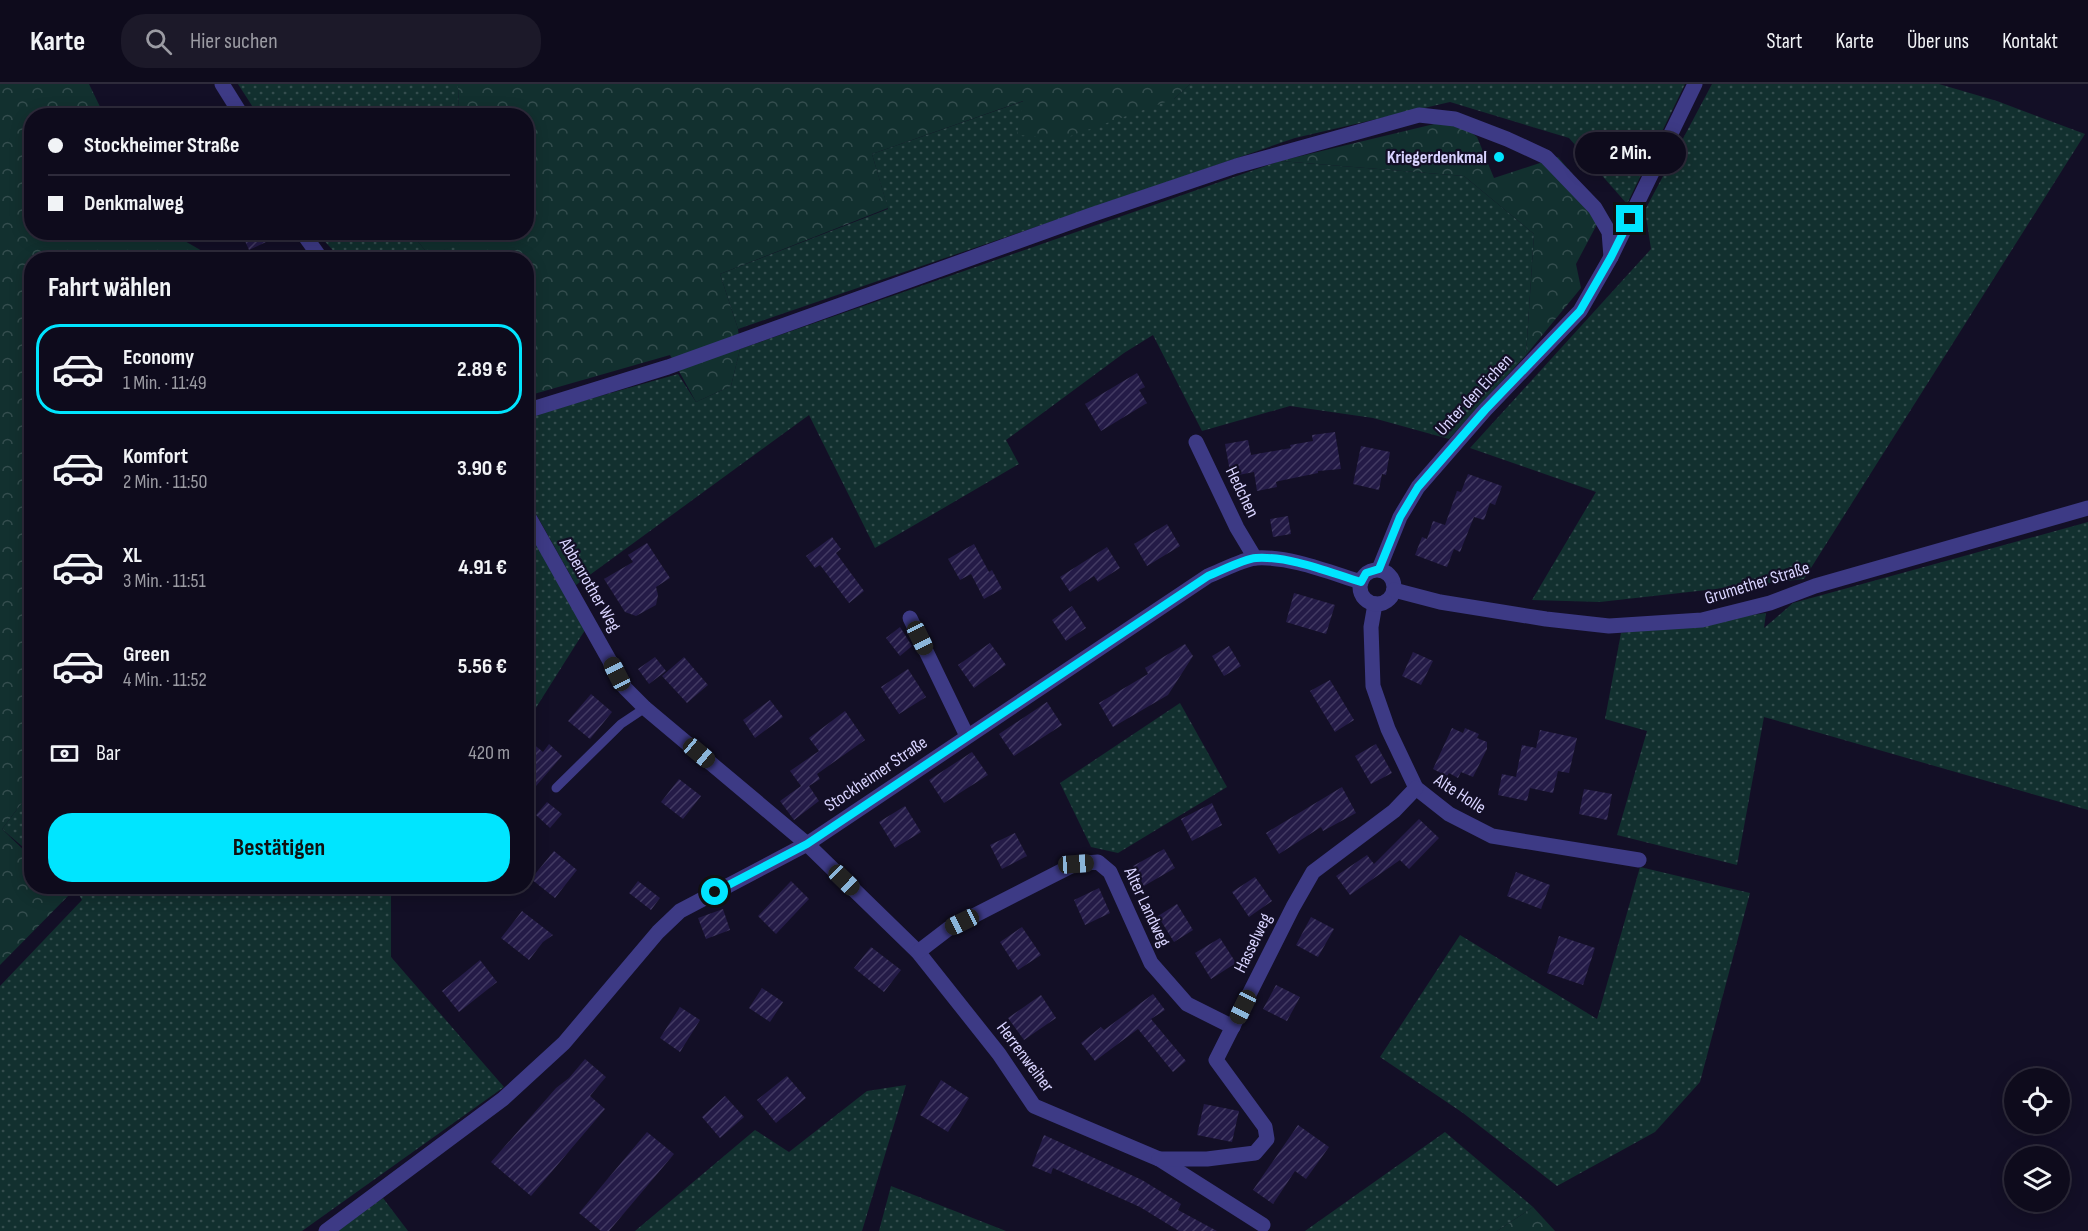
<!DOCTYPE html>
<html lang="de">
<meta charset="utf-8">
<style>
:root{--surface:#0e0b1c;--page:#1c1929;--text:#f1f3f6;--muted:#9b9ba3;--line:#2e2b3b;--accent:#00e5ff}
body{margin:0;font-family:"Sofia Sans Condensed",sans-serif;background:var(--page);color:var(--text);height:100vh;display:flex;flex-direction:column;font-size:22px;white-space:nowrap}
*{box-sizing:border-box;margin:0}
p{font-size:20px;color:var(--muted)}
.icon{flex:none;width:33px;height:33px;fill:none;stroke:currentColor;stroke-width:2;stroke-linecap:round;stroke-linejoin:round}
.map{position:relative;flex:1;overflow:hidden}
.sheet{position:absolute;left:24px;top:168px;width:510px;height:642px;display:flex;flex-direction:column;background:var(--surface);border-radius:24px;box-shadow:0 3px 15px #0003,0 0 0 2px var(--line)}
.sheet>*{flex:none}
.top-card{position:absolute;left:24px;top:24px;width:510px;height:132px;border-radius:24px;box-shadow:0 3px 15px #0003,0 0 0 2px var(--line);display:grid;align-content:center;height:132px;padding:0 24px;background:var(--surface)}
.fabs{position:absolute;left:2004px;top:984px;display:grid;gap:12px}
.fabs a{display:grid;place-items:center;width:66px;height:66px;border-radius:50%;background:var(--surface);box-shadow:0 3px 15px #0003,0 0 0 2px var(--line);font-size:30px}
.end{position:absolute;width:27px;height:27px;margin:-14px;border:8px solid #00e5ff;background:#111;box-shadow:0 0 0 3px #111}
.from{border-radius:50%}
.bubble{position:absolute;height:42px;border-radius:21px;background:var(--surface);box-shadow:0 3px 15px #0003,0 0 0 2px var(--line);font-size:20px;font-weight:700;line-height:42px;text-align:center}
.car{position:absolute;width:18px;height:36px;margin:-18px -9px;border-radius:8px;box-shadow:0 0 4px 2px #0007;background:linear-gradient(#222 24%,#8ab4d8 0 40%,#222 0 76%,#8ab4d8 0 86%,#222 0)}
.top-card b{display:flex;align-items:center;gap:21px;height:57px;font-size:22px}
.top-card b+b{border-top:2px solid var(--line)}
.top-card i{width:15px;height:15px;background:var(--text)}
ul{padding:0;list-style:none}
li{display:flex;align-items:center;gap:18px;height:90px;margin:0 12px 9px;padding:0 12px;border:3px solid transparent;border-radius:24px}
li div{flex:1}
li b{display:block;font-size:22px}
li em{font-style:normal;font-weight:700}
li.current{border-color:var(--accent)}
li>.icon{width:54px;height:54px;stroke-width:1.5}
h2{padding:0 24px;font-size:27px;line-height:72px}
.pay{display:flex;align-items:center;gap:15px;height:66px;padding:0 24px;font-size:22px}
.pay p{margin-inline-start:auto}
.button{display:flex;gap:12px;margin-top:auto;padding:12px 24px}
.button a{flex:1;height:69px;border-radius:24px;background:var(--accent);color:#111;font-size:24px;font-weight:700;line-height:69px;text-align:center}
header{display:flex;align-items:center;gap:36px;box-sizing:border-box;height:84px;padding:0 30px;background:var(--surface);border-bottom:2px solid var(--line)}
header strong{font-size:28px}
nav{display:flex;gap:33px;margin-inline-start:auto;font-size:21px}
.search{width:420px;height:54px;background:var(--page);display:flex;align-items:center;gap:15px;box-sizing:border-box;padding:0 21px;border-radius:24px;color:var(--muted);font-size:22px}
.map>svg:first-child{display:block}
.grass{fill:url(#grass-dots)}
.forest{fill:url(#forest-crowns)}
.building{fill:url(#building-hatch)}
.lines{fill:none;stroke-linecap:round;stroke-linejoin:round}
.service{stroke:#3d3a85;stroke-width:9}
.minor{stroke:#3d3a85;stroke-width:15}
.tertiary{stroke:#3d3a85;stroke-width:15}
.route{stroke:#00e5ff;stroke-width:8}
.poi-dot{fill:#00e5ff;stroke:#130f26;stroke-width:2}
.labels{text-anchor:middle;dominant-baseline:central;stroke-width:4.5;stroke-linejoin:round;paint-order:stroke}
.poi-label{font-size:18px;font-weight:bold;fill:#d9d4ff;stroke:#130f26;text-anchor:end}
.street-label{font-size:18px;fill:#d9d4ff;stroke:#130f26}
</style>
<header>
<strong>Karte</strong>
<div class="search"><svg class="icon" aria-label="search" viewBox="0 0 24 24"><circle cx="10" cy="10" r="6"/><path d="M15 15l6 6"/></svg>Hier suchen</div>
<nav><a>Start</a><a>Karte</a><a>Über uns</a><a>Kontakt</a></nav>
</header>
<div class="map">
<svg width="2088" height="1147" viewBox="0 0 2088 1147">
<defs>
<pattern id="grass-dots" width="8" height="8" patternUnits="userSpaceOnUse" patternTransform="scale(1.5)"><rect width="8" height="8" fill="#12302f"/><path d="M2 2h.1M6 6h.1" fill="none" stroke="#344d4e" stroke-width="1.8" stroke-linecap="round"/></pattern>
<pattern id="forest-crowns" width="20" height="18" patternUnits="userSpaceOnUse" patternTransform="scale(1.5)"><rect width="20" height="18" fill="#12302f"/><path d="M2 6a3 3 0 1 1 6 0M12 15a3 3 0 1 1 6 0" fill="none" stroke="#344d4e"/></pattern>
<pattern id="building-hatch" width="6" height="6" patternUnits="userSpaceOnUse" patternTransform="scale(1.5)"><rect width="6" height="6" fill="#241b47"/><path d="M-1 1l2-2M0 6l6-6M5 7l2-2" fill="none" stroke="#433b63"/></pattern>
</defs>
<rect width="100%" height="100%" fill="#130f26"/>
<g class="grass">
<polygon points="238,0 458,0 459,31 258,31"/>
<polygon points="1190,0 1685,0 1627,120 1569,54 1450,18 1295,54 738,245 720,190 888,125 872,70 1024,17 1174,15"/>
<polygon points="1712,0 1939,0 1997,17 2085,50 1804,495 1600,518 1532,516 1596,408 1470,364 1651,165 1645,126"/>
<polygon points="1280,77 1464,92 1534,150 1526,271 1449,355 1373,334 1290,322 1202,347 1153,251 1124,269 1006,356 1019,380 875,464 809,331 576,501 527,414 526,333 678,290 696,318 731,302 740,265"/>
<polygon points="317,149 411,149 429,171 462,159 467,175 341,175"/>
<polygon points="2088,438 2088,726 1764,633 1737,781 1617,751 1647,647 1605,635 1621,549 1766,529 1764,544 1793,519"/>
<polygon points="526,440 585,546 527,638 526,638"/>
<polygon points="1180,619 1227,703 1118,769 1091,763 1060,699"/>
<polygon points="31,707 31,770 2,745"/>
<polygon points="1640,783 1750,809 1700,998 1655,1048 1557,1102 1463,1029 1380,973 1460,851 1597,935"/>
<polygon points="70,803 391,803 391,873 504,1003 302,1147 0,1147 0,902 82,816 78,809"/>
<polygon points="906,1001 862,1147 635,1147 755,1046 789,1068 867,1007"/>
<polygon points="1445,1048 1533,1123 1497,1147 1305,1147"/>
<polygon points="891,1102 1006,1147 879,1147"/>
<polygon points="383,1114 408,1147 336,1147"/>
</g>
<g class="forest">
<polygon points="0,0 89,0 104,31 32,32 32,148 171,149 216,175 32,176 31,707 2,745 31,773 32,802 62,803 70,810 0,881"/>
<polygon points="458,0 1190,0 1174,15 1065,54 1017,51 1023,17 872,70 888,124 720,190 738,245 740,265 731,302 696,318 670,271 527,312 526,176 467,175 461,160 429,171 411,149 526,148 526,32 459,31"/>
<polygon points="1455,35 1477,53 1494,94 1558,73 1604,127 1576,180 1581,204 1526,271 1534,150 1464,92 1280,77"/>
<polygon points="1533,1123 1555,1147 1497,1147"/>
</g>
<g class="building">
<polygon points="241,148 287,148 249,166"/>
<polygon points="1137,289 1145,303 1139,306 1147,319 1101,347 1085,320"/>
<polygon points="1335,348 1341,385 1318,387 1318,389 1279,397 1276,398 1277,403 1257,407 1254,388 1233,392 1232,387 1230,388 1225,360 1248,356 1251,371 1291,364 1290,361 1313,357 1312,351"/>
<polygon points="1361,362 1390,368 1386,391 1382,390 1379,406 1353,400"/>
<polygon points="1468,390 1502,402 1495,421 1490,419 1484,436 1474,433 1460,468 1454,465 1447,483 1415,471 1422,453 1427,455 1433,437 1445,441 1457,407 1461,408"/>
<polygon points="1288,432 1291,450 1273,453 1270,435"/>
<polygon points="1167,440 1180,462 1147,482 1134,460"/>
<polygon points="832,453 841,465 836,469 864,507 849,519 820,481 815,484 806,472"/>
<polygon points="647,459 670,494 656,503 658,511 656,521 636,532 625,528 604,495 633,478 628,471"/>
<polygon points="974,460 989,488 992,486 1002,505 984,515 971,490 960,496 948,475"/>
<polygon points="1107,463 1120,484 1098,498 1094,492 1070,508 1060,493"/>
<polygon points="1294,509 1335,521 1326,550 1286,538"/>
<polygon points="1072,522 1086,544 1066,557 1052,536"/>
<polygon points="900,543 912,562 900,572 886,554"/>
<polygon points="990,559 1006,581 974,604 958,581"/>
<polygon points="1185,560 1193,572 1168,611 1113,643 1099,619 1148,590 1145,584"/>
<polygon points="1229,562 1241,582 1224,592 1212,572"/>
<polygon points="1413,568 1433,577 1421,601 1402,592"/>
<polygon points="655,573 666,587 649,600 638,585"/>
<polygon points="684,573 708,601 687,619 662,592"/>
<polygon points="908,585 926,613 899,630 881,603"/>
<polygon points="1330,596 1354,636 1335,648 1310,607"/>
<polygon points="591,610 612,628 590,655 568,637"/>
<polygon points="770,616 783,633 755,654 743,636"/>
<polygon points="1047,618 1062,641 1014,672 999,650"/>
<polygon points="845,627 865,656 817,690 820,695 809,702 819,717 794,736 780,717 801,702 790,687 819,667 809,654"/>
<polygon points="1452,644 1463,649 1465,644 1479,650 1477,654 1487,658 1487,665 1473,693 1461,688 1458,694 1449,689 1447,692 1433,685"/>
<polygon points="1540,646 1577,654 1569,689 1558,687 1553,709 1530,704 1527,717 1498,711 1502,690 1516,693 1522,661 1536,664"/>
<polygon points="526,654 543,668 549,660 562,672 536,702 526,694"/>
<polygon points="1376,660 1392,689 1371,700 1355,672"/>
<polygon points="972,668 988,691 944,719 929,696"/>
<polygon points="679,695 701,712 683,735 661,718"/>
<polygon points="1342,703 1356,729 1323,747 1321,743 1279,770 1266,749"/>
<polygon points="1584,705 1612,710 1607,736 1579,730"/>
<polygon points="547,718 562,730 550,744 536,731"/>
<polygon points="1212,719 1222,741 1192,757 1181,735"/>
<polygon points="905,722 921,748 895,764 879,738"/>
<polygon points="1419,735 1439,754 1409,785 1400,776 1350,811 1336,792 1367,771 1374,780"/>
<polygon points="1015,749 1027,772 1002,785 990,761"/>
<polygon points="1164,765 1175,784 1144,802 1133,782"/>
<polygon points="554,767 577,786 555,814 531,795"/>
<polygon points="1516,788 1550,801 1541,825 1507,812"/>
<polygon points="1255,793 1272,817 1249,833 1232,808"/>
<polygon points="638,797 660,814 651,826 629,809"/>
<polygon points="791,797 809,815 776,850 758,832"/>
<polygon points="1099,804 1110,829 1085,841 1074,816"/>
<polygon points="1177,820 1193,846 1174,858 1158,832"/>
<polygon points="723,825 730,846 706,855 698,834"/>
<polygon points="522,827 553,851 543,858 529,876 501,854"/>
<polygon points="1311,833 1334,845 1318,873 1296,861"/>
<polygon points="1022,843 1041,871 1018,886 1000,858"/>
<polygon points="1559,852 1595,864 1583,901 1547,889"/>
<polygon points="1220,854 1236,879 1211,895 1195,869"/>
<polygon points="871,863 901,886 884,908 854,884"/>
<polygon points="480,876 497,898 459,928 442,907"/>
<polygon points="1276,901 1300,913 1287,937 1263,925"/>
<polygon points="762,904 783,918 770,938 749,924"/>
<polygon points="1153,910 1165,926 1151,935 1186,977 1173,988 1138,945 1095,977 1081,959 1101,943 1104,946"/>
<polygon points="1041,911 1056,934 1024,956 1008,934"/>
<polygon points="680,923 700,936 680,968 660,954"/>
<polygon points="585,975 606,993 590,1012 605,1025 531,1112 491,1078 556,1004 569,994"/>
<polygon points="787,992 806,1014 776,1039 757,1016"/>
<polygon points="941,996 969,1014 948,1048 920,1031"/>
<polygon points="725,1012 744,1033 720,1054 702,1033"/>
<polygon points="1204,1020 1239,1027 1232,1058 1197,1051"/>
<polygon points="1298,1041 1329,1063 1306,1095 1295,1087 1273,1120 1253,1106"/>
<polygon points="647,1048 674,1070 609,1147 601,1147 579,1129"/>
<polygon points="1044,1051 1142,1096 1181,1120 1178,1126 1217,1147 1179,1147 1140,1123 1053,1084 1051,1090 1032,1082"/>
</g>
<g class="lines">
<polyline class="service" points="556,704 621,640 645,624"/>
<g class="minor">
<polyline points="222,0 242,32"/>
<polyline points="302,148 322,176"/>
<polyline points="526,327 668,283 1091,131 1236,82 1419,31 1455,35 1507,55 1546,73 1595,124 1609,148 1611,173"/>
<polyline points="1196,358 1237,444 1255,474"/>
<polyline points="526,428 625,604 645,624 807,760 918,868 999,970 1034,1022 1159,1075 1263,1141"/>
<polyline points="1379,485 1400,433 1418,403 1485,326 1580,227 1611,173 1695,0"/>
<polyline points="1375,520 1371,543 1373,602 1388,645 1416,704 1449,730 1492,752 1639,776"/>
<polyline points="910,534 967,652"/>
<polyline points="918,868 948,845 1075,780 1098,778 1110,788 1151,879 1187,920 1233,943"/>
<polyline points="1159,1075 1207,1075 1255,1069 1267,1055 1265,1043 1216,976 1293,823 1313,788 1394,727 1416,704"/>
</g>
<g class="tertiary">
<circle cx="1377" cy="503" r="17"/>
<polyline points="1394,506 1440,518 1546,535 1609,542 1702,536 1770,519 1815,502 2088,424"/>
<path d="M326,1147L503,1015L564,959L658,848L680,827L807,760L1208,492C1221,487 1243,475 1256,474C1290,472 1329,488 1361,498"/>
</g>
</g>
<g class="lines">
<path class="route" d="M715,808L807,760L1208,492C1221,487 1243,475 1256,474C1291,472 1328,488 1361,498L1366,489L1379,485L1400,433L1418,403L1485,326L1580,227L1611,173L1630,135"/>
</g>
<circle class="poi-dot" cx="1499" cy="73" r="6"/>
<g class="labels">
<g class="poi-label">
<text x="1487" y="73">Kriegerdenkmal</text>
</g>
<g class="street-label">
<text transform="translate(1474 311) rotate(-47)">Unter den Eichen</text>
<text transform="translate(1242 408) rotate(64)">Hedchen</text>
<text transform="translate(1757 499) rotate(-17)">Grumether Straße</text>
<text transform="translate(590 501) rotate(60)">Abbenrother Weg</text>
<text transform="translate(876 690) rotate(-34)">Stockheimer Straße</text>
<text transform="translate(1460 710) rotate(33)">Alte Holle</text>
<text transform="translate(1147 823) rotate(65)">Alter Landweg</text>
<text transform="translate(1253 859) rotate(-64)">Hasselweg</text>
<text transform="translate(1025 973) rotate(53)">Herrenweiher</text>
</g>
</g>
</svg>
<div class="fabs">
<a><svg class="icon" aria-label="locate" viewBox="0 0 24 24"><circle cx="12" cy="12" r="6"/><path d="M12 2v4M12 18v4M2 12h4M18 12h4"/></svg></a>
<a><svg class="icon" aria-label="layers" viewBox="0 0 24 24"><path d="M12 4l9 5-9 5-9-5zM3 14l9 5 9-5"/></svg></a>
</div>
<i class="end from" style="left:715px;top:808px"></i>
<i class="end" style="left:1630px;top:135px"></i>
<div class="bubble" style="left:1575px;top:48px;width:111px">2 Min.</div>
<i class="car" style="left:920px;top:554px;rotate:154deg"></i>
<i class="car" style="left:617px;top:590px;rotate:333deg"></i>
<i class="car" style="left:699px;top:669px;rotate:130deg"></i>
<i class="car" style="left:1076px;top:780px;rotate:86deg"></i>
<i class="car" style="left:844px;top:796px;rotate:134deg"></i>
<i class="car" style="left:962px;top:838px;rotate:244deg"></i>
<i class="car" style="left:1243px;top:923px;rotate:206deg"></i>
<div class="top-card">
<b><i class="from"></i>Stockheimer Straße</b>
<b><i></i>Denkmalweg</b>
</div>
<section class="sheet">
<h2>Fahrt wählen</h2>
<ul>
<li class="current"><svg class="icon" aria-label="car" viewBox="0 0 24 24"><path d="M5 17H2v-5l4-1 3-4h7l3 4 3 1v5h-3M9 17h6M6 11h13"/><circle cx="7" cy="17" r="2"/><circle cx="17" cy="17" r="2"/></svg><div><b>Economy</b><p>1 Min. · 11:49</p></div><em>2.89 €</em></li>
<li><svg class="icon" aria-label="car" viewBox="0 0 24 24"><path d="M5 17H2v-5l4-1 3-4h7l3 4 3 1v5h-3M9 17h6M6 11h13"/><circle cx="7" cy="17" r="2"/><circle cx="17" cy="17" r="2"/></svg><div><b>Komfort</b><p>2 Min. · 11:50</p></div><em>3.90 €</em></li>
<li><svg class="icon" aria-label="car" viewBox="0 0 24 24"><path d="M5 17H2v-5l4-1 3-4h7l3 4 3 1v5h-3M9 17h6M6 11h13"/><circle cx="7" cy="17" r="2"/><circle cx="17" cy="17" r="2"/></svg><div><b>XL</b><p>3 Min. · 11:51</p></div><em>4.91 €</em></li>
<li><svg class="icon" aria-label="car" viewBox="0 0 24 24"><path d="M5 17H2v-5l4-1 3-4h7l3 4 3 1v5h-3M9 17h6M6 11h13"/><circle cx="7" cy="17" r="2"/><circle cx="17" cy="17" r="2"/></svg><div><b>Green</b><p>4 Min. · 11:52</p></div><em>5.56 €</em></li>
</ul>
<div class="pay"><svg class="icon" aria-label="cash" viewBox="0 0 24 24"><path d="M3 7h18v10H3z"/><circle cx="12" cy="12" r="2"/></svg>Bar<p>420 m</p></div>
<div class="button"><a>Bestätigen</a></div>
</section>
</div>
